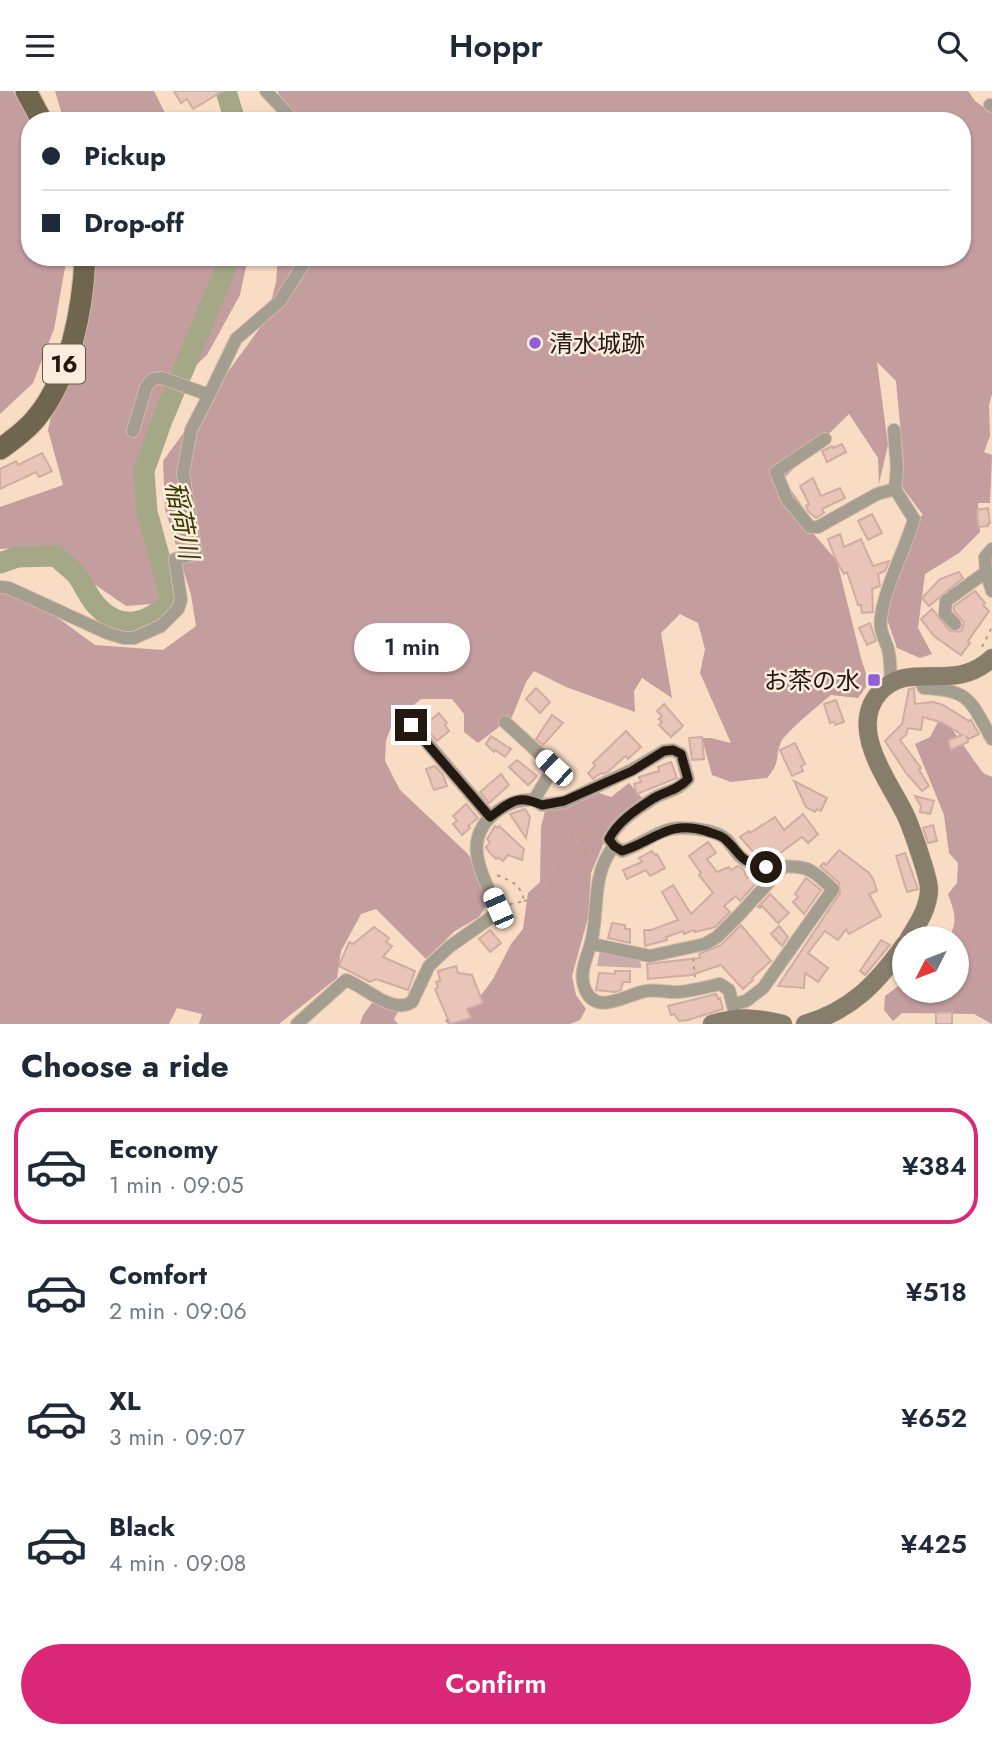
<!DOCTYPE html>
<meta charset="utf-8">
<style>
:root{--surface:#fff;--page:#f6f6f7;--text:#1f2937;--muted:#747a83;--line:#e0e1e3;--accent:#db2777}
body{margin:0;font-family:Jost,"Noto Sans JP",sans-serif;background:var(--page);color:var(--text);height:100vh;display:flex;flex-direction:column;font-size:26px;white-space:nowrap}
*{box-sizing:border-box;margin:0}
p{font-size:23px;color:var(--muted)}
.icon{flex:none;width:38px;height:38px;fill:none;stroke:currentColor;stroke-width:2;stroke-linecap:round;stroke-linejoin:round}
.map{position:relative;height:933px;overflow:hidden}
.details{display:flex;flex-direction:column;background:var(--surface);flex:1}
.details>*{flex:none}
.hud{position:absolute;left:21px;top:21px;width:950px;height:154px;border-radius:28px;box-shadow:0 2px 5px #0004;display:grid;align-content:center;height:154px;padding:0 21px;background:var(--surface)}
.needle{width:46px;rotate:228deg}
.tools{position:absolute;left:892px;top:835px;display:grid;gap:14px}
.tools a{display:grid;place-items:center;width:77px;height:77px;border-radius:50%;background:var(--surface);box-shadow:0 2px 5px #0004;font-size:35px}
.end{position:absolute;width:32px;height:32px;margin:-16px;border:9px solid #231910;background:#fff;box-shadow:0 0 0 4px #fff}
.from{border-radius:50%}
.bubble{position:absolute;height:49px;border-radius:24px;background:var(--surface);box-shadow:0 2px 5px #0004;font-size:23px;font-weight:600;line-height:49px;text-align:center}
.car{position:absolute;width:21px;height:42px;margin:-21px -10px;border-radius:9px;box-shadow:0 0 5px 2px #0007;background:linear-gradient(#fff 24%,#345 0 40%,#fff 0 76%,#345 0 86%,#fff 0)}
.hud b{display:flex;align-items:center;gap:24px;height:66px;font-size:26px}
.hud b+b{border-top:2px solid var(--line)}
.hud i{width:18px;height:18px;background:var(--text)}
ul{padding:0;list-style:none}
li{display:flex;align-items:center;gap:21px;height:116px;margin:0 14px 10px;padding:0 7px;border:4px solid transparent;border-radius:28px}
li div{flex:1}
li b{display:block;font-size:26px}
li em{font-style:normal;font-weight:600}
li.selected{border-color:var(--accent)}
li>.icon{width:63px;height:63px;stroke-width:1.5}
h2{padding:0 21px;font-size:32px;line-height:84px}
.action{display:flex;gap:14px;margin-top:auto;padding:14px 21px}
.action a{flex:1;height:80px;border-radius:42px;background:var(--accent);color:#fff;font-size:28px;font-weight:600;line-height:80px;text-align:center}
header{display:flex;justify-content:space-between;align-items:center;height:91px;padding:0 21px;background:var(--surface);font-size:32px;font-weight:600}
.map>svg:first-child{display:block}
.green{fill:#cbaaac}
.forest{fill:#c49d9f}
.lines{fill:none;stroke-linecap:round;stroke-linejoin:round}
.river{stroke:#a4a886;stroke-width:21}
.building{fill:#e9c4b8;stroke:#d0ada2;stroke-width:2}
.street-casing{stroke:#d2b9a4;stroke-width:14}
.secondary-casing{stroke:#d2b9a4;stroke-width:19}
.primary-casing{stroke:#d2b9a4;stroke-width:23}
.path{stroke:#b59f8c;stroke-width:2;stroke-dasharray:3.5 5;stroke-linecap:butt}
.street{stroke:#a49e91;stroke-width:12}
.secondary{stroke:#867d6a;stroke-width:18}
.primary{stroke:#70664e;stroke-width:21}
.route{stroke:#231910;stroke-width:9}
.poi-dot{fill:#905ed7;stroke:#fcecdd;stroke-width:2.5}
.labels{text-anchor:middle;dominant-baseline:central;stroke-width:5;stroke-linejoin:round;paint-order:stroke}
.shield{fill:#fcecdd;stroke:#64584e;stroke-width:2}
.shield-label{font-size:23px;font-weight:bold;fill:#231910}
.poi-label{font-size:24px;fill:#231910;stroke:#fcecdd;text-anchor:start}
.water-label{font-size:26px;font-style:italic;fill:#393c00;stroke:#fcecdd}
</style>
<header><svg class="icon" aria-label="menu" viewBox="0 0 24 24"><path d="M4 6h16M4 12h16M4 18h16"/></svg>Hoppr<svg class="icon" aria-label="search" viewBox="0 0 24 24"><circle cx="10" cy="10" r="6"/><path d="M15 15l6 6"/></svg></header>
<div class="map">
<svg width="992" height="933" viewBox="0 0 992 933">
<rect width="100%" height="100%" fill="#f8dcc4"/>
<polygon class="green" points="600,859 640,867 641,877 597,875"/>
<g class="forest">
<polygon points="0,0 13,0 24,15 31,30 30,166 67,166 54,238 33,292 0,323"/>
<polygon points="55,0 154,0 169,30 64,30"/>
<path d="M278,0H968L975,10L992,22V303L989,314L990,345L984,361L992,364L990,412H978L980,441L959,462L925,483L918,537L932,563L920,567L897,557L887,528L905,437L923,424L900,393L904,376L896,290L877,271L888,354L879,393L878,367L849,323L783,388L809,424L813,442L837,470L861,567L869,592L858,607L831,604C821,612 785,642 781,651C774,667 782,669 767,687L731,691L712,684L702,647H711L731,652L700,582L705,558L698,532L680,523L661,542L672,607L642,587L634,600L635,621L566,596L534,580L526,591L512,626L478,652L464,641V623L452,608H421L393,630L386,650L385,670L400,699L468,763L487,794V813L479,826L455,840L426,868L376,818L361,823L341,860L337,887L279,933H199L202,923L177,917L169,933H0V498L28,505L95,554L163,559L196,535L191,504L165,418L163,370L267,227L276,191L278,166H962V30H283Z"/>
<polygon points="95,166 248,166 240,204 207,264 162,306 144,351 140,405 164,501 151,513 126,515 71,477 30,457 0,458 0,416 63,394 48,339 51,326 60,312 76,274"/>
<path d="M939,629L947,631L983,682L992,686V933L974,923L902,922L893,930L884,919L885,905L905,890V900H957V847H948C959,832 954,819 948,803L957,792L958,772L949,762L944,724L915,653L930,646Z"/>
<polygon points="629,692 643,708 612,732 591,782 588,827 572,885 576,904 586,918 580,929 570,933 448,933 445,929 460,916 476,911 493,888 511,853 523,838 528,802 540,791 541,736 545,720 566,714 596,701 611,706"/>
<polygon points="374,909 398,921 394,928 398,933 360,933 363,924"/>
</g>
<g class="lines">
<g class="river">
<polyline points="226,0 235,30"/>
<path d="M0,472L17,466L56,465C62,471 70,477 76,483C84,493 88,506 97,515C121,541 149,534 171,508L147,421L144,380L161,332L224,182L228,166"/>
</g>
</g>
<g class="building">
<polygon points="174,0 223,0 193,18 187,8 181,12"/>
<polygon points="842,353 846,361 827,371 822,360 832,355 833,357"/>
<polygon points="42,362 52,380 39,386 36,381 0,398 0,378 16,370 18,374"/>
<polygon points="813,387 821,405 840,397 845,407 822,418 824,422 816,427 808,420 806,415 809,413 800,395"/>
<polygon points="988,417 990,432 988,433 988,435 978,436 977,419"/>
<polygon points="872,423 882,442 868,449 858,430"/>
<polygon points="840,443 844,456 861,448 873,475 889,470 885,480 878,483 880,495 872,498 873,521 862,522 861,514 858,514 847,481 844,483 835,467 828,448"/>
<polygon points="959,481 963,487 929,515 922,507 940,488"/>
<polygon points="975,500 985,512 983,514 989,520 968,550 970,552 961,564 934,545 921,528 932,518 949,539 958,541 962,539 964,531 954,520 954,515"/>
<polygon points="870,532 876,550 867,554 859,537"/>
<polygon points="536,597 550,611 540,622 526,608"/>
<polygon points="914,597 915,613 933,611 943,614 969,630 971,629 979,643 969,648 967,646 968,651 951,659 948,649 962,644 943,632 923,626 921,639 908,637 906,644 900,649 921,677 919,679 929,695 922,700 906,682 885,650 902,633 909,598"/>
<polygon points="836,609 844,631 835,634 834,631 830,632 824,613"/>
<polygon points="664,613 683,635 671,646 659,634 662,631 659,628 662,625 657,620"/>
<polygon points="439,622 447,632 445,634 449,640 437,650 424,635"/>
<polygon points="552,624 563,632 543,654 536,648"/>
<polygon points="626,640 641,656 628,668 626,665 623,667 608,681 603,683 601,682 593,688 588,682 595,675 593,672"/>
<polygon points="491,645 511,658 505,666 495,659 494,661 486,653"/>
<polygon points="702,646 704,668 692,669 689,647"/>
<polygon points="795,652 805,673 801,675 803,680 792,685 780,659"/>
<polygon points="517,669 537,685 528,694 509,676"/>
<polygon points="671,671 677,687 637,703 634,693 641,691 639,686 659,680 658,676"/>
<polygon points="435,675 443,684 447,695 434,699 426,678"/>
<polygon points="501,683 509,694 489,712 480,701"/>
<polygon points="794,690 827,707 821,720 817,718 815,721 806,716"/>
<polygon points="915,705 934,710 930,723 920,721 921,715"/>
<polygon points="466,713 478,727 468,735 470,737 462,744 453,733 457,730 453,725"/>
<polygon points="525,718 530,726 526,747 510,723"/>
<polygon points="803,723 818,743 808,752 802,746 776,765 772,759 764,766 756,764 740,746 749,740 750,742 775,726 784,739"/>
<polygon points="933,734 937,750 928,752 923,737"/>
<polygon points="495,735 497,737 499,735 524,758 522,769 508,764 503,770 498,766 496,768 489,761 486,756 490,751 487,748"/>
<polygon points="708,751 716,762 707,768 717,781 729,776 731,779 738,775 743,778 747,787 754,783 758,790 740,810 736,805 724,815 730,821 715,836 695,841 694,839 684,843 683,840 666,846 667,849 645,855 644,839 651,839 678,829 662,801 673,794 691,823 713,802 699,784 701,782 689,765"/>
<polygon points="839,759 869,782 873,788 877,800 869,803 881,825 849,843 846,838 838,849 825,840 808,862 828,877 818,891 805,882 804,897 778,895 840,802 839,792 820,775 824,772 826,774"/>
<polygon points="652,760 655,764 657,763 665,777 650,785 646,779 627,788 623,779 642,771 639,767"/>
<polygon points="905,762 918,798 907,801 896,765"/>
<polygon points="806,787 821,799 804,823 793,811 798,806 795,803"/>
<polygon points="770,803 789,822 778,832 762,815 760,817 758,816"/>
<polygon points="612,832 625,834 625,838 630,838 630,852 608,847"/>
<polygon points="741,834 771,870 752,887 753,889 743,898 721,874 691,884 648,888 647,873 700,867 699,863 721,854"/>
<polygon points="779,835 788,846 782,855 771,843"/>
<polygon points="374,836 389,847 386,851 392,855 383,866 415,880 408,899 376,888 370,891 339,875 349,851 353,853"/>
<polygon points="490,839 501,852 490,861 479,848"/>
<polygon points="881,849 890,854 865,884 860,880"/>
<polygon points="456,875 458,882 472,884 483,912 467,918 471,927 450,933 435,898 438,896 436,891 440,890 438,880"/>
<polygon points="615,880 630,880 630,891 623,891 621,899 615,901 596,899 599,882 615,883"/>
<polygon points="716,903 718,908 720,907 723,918 688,929 679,930 674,923 671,924 668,915"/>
<polygon points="952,921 952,933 936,933 936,922"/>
</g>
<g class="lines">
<defs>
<g id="street">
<polyline points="266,0 294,30"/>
<polyline points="990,14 992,15"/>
<polyline points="133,340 146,296 153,288 162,287 209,304 236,248 280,210 308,166"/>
<polyline points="825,348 776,381 787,408 810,436 818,436 877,403 895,398"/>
<polyline points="992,458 985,466 986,481 992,500"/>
<polyline points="0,496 9,497 107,542 124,547 134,547 161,535 178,518 181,509 175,468 196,463 183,382 191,339 209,304"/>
<polyline points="955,533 945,523 946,510 986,481"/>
<path d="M918,585L924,597C971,599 970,610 992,648"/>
<path d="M891,591C890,580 891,569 888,558C886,551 882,544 881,537C877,511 907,455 914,428L895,398L897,377L894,339"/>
<path d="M505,631L554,676L534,709L542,714L564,711L632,679L664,660L673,659L681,663L688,688C678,700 666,700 654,707C637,718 618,730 609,748L614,755L622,760C643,754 659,737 681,737C694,737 717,739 727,749C735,758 738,767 749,771C768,779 789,772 807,778C817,782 825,791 833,798L763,897L746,910L734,913"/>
<polyline points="411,633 490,726"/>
<path d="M614,755C593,781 598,812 593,842C591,861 577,879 585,898C596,926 627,903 646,900C657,898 668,902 678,901C692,900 707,896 720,893L729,899L734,919"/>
<polyline points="592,853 650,865 705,853 717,846 739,824 782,777"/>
<path d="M297,933L346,889C366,896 392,924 412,911L429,875L449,856L496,823L497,817C482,782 459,747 499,719C511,711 520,708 534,709"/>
</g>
<g id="secondary">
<path d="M909,847C918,833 929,816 929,798C929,787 910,732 904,721C888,689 848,638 879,602C910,567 953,604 992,567"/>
<path d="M712,933C741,925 753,926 783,933"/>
<path d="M805,933C852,919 877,892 905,853"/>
</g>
<g id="primary">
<polyline points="26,0 42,30"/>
<path d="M0,358C13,349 27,339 37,326C70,286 83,217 85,166"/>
</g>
</defs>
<use href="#street" class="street-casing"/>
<use href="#secondary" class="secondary-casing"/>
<use href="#primary" class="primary-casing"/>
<g class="path">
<polyline points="982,556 992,536"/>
<path d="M497,784C512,791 520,792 524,810L507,814"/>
<polyline points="524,810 545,805 575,743 583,746 584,765 599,755"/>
<polyline points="693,867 695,886"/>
</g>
<use href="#street" class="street"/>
<use href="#secondary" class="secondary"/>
<use href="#primary" class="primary"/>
</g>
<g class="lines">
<path class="route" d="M411,634L490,726C512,710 517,703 542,714L564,710L632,680L664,660L673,659L681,663L688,688C678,699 666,700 654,707C637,718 618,730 609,748L614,755L622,760C653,751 669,728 706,740C713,743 722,744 726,749C745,767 737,769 766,776"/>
</g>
<g class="poi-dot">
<circle cx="535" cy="252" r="7"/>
<rect x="867" y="582" width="14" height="14" rx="3.5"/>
</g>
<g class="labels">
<rect class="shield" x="43" y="253.5" width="42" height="39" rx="5"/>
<g class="shield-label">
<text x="64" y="273">16</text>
</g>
<g class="poi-label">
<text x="549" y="252">清水城跡</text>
<text x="860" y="589" text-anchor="end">お茶の水</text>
</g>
<g class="water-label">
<text transform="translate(182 429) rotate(79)">稲荷川</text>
</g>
</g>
</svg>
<div class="tools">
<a><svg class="needle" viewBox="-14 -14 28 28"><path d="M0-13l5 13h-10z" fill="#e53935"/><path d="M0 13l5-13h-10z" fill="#747a83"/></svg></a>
</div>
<i class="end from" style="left:766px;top:776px"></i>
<i class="end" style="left:411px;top:634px"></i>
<div class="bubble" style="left:354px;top:532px;width:116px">1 min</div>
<i class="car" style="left:554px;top:677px;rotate:313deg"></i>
<i class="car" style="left:498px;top:817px;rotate:336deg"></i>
<div class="hud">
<b><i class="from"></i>Pickup</b>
<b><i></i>Drop-off</b>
</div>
</div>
<section class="details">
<h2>Choose a ride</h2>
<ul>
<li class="selected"><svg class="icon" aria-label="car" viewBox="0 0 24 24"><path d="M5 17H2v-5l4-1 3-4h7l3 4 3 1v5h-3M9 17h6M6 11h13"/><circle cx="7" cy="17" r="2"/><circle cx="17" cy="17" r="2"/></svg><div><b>Economy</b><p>1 min · 09:05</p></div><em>¥384</em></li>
<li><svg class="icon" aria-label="car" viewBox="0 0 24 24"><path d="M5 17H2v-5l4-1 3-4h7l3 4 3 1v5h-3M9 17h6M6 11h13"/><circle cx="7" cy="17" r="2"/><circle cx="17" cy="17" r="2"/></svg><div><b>Comfort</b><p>2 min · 09:06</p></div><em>¥518</em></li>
<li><svg class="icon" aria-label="car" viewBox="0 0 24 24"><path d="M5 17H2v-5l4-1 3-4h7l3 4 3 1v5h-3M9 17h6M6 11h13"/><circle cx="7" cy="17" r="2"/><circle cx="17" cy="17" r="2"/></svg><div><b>XL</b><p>3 min · 09:07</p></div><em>¥652</em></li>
<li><svg class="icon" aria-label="car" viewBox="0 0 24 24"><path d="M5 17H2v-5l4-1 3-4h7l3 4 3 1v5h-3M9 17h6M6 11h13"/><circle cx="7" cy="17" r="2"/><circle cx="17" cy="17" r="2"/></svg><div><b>Black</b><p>4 min · 09:08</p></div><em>¥425</em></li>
</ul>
<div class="action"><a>Confirm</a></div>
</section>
